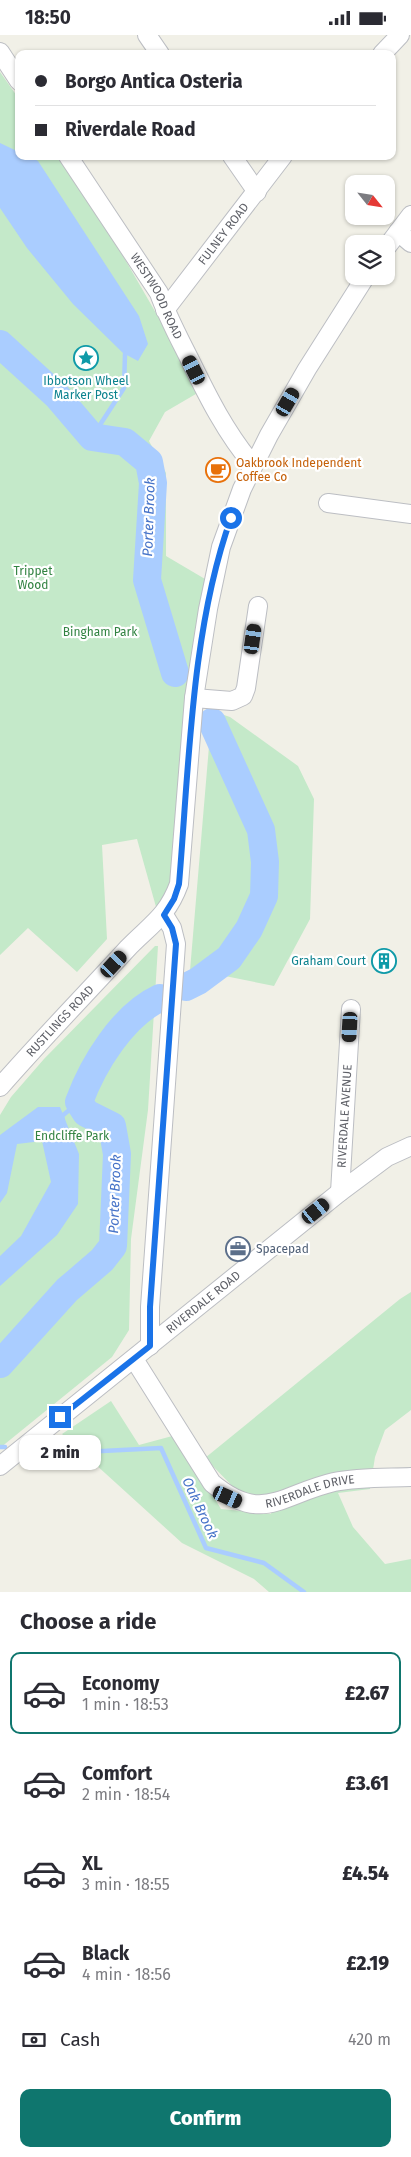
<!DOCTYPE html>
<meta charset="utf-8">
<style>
:root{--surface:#fff;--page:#f2f2f3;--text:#2b2b33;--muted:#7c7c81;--line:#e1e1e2;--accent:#0f766e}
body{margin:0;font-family:"Fira Sans",sans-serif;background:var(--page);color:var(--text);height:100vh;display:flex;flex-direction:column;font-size:19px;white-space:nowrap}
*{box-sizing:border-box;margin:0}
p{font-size:16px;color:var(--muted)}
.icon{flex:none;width:28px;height:28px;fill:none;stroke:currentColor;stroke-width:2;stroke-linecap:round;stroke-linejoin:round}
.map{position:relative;height:1557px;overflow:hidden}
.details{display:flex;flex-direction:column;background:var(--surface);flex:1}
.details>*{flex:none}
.banner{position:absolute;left:15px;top:15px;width:381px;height:110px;border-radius:10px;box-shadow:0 1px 4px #0004;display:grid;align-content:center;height:110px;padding:0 20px;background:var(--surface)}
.needle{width:32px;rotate:120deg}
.controls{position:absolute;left:345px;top:140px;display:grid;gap:10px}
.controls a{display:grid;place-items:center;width:50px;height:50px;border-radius:10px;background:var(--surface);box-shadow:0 1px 4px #0004;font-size:25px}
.end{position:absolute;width:22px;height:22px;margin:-11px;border:6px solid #1a73e8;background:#fff;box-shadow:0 0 0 2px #fff}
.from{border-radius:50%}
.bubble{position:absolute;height:35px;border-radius:10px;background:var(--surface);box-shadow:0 1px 4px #0004;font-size:16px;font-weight:800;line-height:35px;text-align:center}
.car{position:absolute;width:15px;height:30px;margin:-15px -8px;border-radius:6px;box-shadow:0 0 4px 1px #0007;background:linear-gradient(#222 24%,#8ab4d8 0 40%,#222 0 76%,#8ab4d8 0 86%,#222 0)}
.banner b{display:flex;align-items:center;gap:18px;height:48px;font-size:19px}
.banner b+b{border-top:1px solid var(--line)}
.banner i{width:12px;height:12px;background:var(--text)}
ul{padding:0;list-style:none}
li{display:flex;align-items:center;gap:15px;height:82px;margin:0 10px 8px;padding:0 10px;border:2px solid transparent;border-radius:10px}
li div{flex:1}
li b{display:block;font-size:19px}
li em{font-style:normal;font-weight:800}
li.on{border-color:var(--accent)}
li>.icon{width:45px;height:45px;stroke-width:1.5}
h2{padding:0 20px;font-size:22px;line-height:60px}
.pay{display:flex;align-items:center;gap:12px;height:55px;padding:0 20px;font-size:19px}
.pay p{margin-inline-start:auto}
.primary-button{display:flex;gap:10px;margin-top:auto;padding:10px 20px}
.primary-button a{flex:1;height:58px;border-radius:10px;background:var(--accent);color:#fff;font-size:20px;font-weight:800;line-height:58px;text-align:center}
.status{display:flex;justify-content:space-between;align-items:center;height:35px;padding:0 25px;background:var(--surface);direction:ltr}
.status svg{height:14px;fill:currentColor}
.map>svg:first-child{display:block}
.green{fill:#c4e9c9}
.water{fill:#aacdff}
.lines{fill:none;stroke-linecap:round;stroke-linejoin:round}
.stream{stroke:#aacdff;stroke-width:4.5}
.river{stroke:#aacdff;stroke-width:28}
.minor-casing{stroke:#bcbec3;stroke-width:20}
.minor{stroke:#fff;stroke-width:18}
.route{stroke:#1a73e8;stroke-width:6}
.labels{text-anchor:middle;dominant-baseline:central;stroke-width:4.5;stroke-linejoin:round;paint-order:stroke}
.street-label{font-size:12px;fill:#5f6168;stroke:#fff}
.culture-label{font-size:12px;fill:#0d838f;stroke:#fff}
.food-label{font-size:12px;fill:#c56008;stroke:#fff;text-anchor:start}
.park-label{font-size:12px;fill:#328342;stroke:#fff}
.service-label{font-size:12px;fill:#4e5e75;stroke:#fff;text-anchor:start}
.water-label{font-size:14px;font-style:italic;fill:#4673c8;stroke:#fff}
</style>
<div class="status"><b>18:50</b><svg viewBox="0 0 49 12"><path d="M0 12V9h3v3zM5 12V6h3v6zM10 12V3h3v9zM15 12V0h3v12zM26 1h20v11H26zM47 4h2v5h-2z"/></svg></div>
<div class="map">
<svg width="411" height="1557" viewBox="0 0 411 1557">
<rect width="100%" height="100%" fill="#f1f0e7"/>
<g class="green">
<polygon points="0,37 19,64 19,121 59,121 93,169 201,356 165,377 149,406 166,438 166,521 205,544 176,850 158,879 137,804 102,810 107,904 77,937 28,893 0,920"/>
<polygon points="212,676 230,682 298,731 314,764 310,884 274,951 220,940 188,959"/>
<polygon points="155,911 158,911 148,1075 131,1204 129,1295 112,1322 0,1413 0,1080 11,1062 44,1024"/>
<polygon points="411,1257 411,1375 385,1395 375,1422 370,1454 338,1458 353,1492 385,1529 411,1524 411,1557 269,1557 254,1544 182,1508 62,1399 111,1366 139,1410 176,1400 221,1474 271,1479 270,1463 239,1458 205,1423 400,1264"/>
</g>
<g class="water">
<polygon points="0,108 19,117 19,121 29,121 38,126 139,281 148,309 138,326 123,318 73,269 27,213 0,173"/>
<polygon points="38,1072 60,1072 79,1119 78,1169 57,1200 0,1251 0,1221 21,1201 51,1147 42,1106 17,1109 7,1158 0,1168 0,1100"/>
</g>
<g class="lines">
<g class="stream">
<polyline points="92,402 124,353 125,319"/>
<polyline points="63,1086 62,1081 79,1067"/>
<polyline points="0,1412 5,1412"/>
<polyline points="83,1417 161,1413 206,1513 264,1528 304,1557"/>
</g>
<g class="river">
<polyline points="0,309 57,361 92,402 125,407 149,427 153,448 147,545 175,638"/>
<polyline points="186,952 198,946 229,923 249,894 264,861 265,827 261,795 212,687"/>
<path d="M0,1329L67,1255L102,1225L113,1211L117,1119L112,1091L86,1078L79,1067C93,1029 123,980 160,963"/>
</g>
<defs>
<g id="minor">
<polyline points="147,0 160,19"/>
<polyline points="0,17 19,46"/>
<polyline points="382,19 400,0"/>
<path id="s1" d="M68,121L159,258C167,281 179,303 190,325C208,362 226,398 253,430"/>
<polyline points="232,121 257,157"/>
<polyline points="398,197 411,208"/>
<polyline points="386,213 411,180"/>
<path id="s2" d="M165,275L283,121"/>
<polyline points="328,468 411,479"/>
<polyline points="194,663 232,666 243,661 246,653 258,571"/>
<path id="s3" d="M0,1052C41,1005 85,960 127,914C150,890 167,882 179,849L194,663L208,574L221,512L242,454L269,400L307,334L366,241"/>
<path id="s4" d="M340,1157L351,974"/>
<polyline points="150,1311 150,1272 176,909 172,893 164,880"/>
<path id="s5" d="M134,1324L212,1448C262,1490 282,1459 334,1447C359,1442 386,1443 411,1442"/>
<path id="s6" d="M0,1431L340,1157L387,1122L411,1111"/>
</g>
</defs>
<use href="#minor" class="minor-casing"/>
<use href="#minor" class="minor"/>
</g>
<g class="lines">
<path class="route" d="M60,1382L150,1311V1272L176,909L172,893L164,880L174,864L179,849C189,732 191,594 231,483"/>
</g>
<defs>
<symbol id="sight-ring" viewBox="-11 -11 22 22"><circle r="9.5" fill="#fff" stroke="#0f9aa8" stroke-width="1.5"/><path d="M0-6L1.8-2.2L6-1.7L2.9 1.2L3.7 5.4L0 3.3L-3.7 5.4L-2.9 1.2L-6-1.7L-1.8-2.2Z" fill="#0f9aa8"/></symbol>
<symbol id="cafe-ring" viewBox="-11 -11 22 22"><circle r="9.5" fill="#fff" stroke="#e8710a" stroke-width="1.5"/><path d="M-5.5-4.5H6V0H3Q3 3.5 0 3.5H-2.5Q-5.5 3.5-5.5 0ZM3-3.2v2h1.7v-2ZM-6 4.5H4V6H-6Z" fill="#e8710a"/></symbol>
<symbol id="building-ring" viewBox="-11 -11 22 22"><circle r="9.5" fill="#fff" stroke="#0f9aa8" stroke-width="1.5"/><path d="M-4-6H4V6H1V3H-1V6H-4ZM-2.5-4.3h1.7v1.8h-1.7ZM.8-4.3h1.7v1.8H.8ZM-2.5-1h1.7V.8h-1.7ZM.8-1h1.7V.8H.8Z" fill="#0f9aa8"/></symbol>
<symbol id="office-ring" viewBox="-11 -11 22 22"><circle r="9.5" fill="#fff" stroke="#5c6f8a" stroke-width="1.5"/><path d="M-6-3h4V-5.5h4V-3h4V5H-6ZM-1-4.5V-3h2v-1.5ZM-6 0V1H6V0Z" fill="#5c6f8a"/></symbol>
</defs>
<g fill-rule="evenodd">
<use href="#sight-ring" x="72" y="309" width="28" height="28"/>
<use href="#cafe-ring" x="204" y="421" width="28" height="28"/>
<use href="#building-ring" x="370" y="912" width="28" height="28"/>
<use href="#office-ring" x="224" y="1200" width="28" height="28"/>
</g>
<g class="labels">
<g class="street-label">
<text stroke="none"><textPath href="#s2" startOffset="96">FULNEY ROAD</textPath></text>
<text stroke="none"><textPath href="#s1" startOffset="166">WESTWOOD ROAD</textPath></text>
<text stroke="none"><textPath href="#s3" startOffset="89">RUSTLINGS ROAD</textPath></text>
<text stroke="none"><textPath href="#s4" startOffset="76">RIVERDALE AVENUE</textPath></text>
<text stroke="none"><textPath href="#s6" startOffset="261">RIVERDALE ROAD</textPath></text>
<text stroke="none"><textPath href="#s5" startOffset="252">RIVERDALE DRIVE</textPath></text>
</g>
<g class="culture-label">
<text x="86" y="346">Ibbotson Wheel<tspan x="86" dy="14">Marker Post</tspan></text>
<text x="366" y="926" text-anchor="end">Graham Court</text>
</g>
<g class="food-label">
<text x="236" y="428">Oakbrook Independent<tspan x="236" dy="14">Coffee Co</tspan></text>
</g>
<g class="park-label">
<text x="33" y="536">Trippet<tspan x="33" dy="14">Wood</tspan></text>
<text x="100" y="597">Bingham Park</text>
<text x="72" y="1101">Endcliffe Park</text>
</g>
<g class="service-label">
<text x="256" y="1214">Spacepad</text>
</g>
<g class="water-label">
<text transform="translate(149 482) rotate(-88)">Porter Brook</text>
<text transform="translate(115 1159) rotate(-88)">Porter Brook</text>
<text transform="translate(200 1473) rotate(65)">Oak Brook</text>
</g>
</g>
</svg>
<div class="controls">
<a><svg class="needle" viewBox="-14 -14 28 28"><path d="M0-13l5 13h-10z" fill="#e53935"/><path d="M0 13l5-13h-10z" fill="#7c7c81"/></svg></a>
<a><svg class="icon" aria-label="layers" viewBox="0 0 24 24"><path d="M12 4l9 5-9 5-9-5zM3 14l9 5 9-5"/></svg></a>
</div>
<i class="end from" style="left:231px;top:483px"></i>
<i class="end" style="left:60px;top:1382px"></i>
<div class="bubble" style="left:19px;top:1400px;width:82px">2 min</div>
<i class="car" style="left:194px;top:335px;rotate:333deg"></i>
<i class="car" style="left:288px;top:367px;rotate:30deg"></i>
<i class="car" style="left:253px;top:604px;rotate:8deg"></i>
<i class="car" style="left:114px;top:929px;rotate:43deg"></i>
<i class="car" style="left:350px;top:992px;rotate:183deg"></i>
<i class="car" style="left:316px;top:1176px;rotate:51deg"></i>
<i class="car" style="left:228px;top:1462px;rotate:114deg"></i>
<div class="banner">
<b><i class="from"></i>Borgo Antica Osteria</b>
<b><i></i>Riverdale Road</b>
</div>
</div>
<section class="details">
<h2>Choose a ride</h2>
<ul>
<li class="on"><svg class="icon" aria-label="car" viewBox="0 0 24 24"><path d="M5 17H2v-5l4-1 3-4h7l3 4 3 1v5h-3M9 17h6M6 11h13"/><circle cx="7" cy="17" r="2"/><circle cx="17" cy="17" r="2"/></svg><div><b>Economy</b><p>1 min · 18:53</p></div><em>£2.67</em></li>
<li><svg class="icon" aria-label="car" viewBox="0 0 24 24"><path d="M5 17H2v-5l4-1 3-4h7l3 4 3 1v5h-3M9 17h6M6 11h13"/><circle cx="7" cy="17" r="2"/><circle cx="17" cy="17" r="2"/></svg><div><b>Comfort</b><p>2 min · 18:54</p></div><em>£3.61</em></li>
<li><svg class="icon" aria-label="car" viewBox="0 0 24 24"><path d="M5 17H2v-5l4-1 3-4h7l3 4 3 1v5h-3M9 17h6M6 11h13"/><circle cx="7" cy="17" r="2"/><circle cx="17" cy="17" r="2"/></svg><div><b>XL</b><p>3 min · 18:55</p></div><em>£4.54</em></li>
<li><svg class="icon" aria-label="car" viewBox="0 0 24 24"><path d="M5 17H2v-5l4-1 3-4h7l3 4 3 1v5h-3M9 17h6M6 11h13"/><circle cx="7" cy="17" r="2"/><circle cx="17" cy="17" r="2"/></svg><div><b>Black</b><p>4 min · 18:56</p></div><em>£2.19</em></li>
</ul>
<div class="pay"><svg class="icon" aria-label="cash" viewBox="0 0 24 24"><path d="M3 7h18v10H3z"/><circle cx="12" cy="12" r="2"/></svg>Cash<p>420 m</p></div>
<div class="primary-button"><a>Confirm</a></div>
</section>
